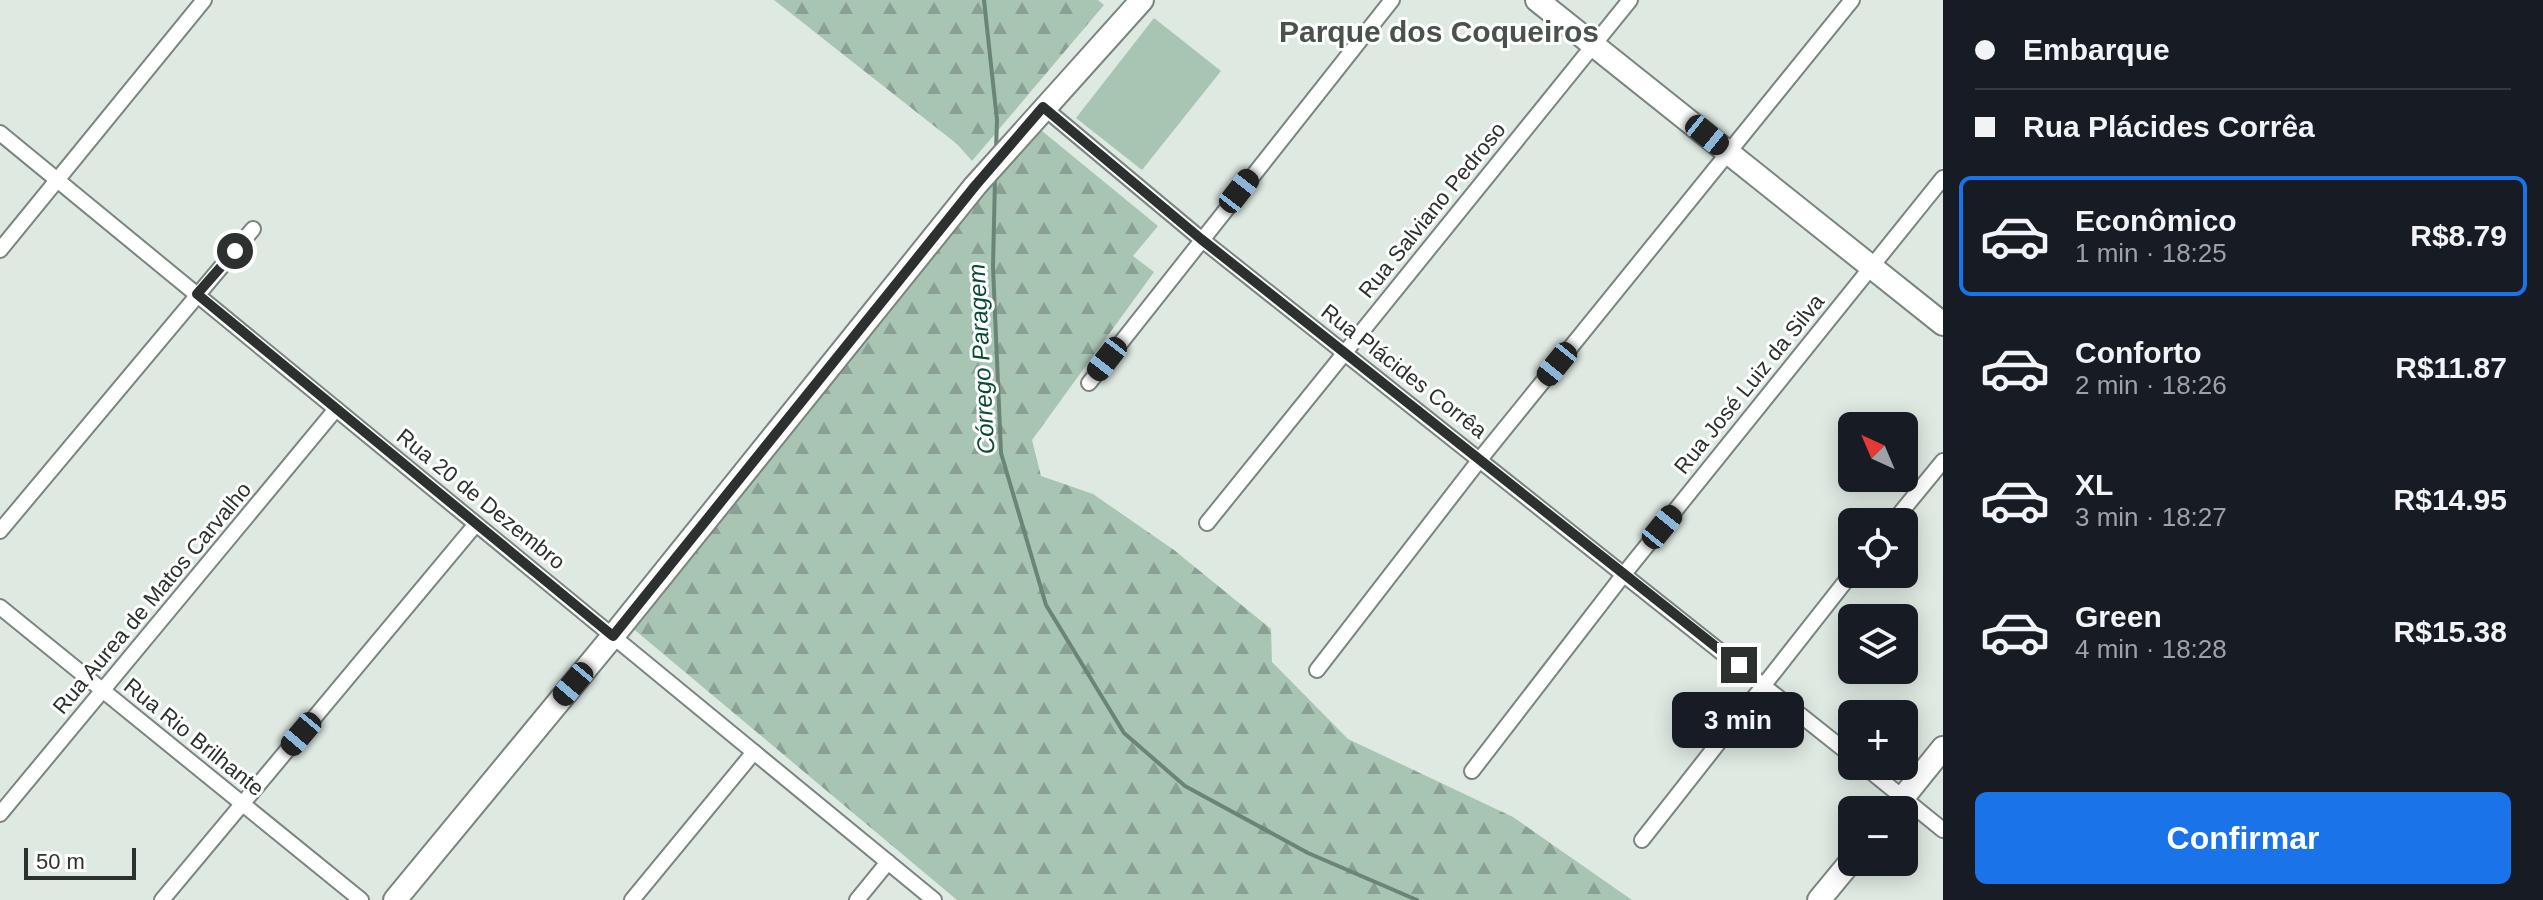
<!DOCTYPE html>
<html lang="pt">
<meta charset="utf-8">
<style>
:root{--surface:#171b24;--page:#20242c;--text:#f1f3f6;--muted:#9ea1a6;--line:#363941;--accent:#1a73e8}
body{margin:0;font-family:Arial,sans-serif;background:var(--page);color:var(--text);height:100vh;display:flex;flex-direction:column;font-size:30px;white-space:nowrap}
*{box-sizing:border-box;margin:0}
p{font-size:26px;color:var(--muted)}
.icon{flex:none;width:44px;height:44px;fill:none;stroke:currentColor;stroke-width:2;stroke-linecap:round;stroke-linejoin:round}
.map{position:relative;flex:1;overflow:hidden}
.sheet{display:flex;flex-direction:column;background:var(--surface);width:600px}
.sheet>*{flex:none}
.hud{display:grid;align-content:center;height:176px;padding:0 32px;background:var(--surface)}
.needle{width:52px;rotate:316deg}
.buttons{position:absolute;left:1838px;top:412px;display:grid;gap:16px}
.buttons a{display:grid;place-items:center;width:80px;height:80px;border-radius:12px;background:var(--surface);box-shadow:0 4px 20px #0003;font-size:40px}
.scale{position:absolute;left:24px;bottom:20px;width:112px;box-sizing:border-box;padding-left:8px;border:4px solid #2c302e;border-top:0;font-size:22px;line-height:28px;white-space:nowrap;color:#2c302e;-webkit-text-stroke:6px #fff;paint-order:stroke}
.end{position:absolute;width:36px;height:36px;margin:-18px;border:10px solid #2c302e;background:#fff;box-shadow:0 0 0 4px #fff}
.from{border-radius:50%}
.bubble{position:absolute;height:56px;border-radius:12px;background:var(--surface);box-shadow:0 4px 20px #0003;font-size:26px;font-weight:700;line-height:56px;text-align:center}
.car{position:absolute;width:24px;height:48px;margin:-24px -12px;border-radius:10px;box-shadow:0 0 6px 2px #0007;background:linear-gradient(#222 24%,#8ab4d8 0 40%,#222 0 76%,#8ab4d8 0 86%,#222 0)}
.hud b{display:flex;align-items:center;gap:28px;height:76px;font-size:30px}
.hud b+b{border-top:2px solid var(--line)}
.hud i{width:20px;height:20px;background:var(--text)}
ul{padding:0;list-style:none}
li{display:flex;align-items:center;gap:24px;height:120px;margin:0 16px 12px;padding:0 16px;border:4px solid transparent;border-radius:12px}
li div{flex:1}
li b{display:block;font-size:30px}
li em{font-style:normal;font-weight:700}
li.current{border-color:var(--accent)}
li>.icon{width:72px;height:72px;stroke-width:1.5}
.button{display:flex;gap:16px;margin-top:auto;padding:16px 32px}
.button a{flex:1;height:92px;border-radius:12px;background:var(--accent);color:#fff;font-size:32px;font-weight:700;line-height:92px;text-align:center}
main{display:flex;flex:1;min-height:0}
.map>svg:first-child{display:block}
.forest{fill:url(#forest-firs)}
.pitch{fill:#a8c5b4}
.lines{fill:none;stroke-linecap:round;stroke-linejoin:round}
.stream{stroke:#6a8576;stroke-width:4}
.street-casing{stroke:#7b857f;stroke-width:18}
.secondary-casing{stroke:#7b857f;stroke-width:26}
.street{stroke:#fff;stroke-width:14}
.secondary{stroke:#fff;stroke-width:22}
.route{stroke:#2c302e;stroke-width:10}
.labels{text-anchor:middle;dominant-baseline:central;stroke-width:6;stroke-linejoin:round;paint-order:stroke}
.street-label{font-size:22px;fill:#2c302e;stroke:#fff}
.water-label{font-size:24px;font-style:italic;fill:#064c30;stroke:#fff}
.district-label{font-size:30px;font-weight:bold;fill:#49524d;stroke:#fff}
</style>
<main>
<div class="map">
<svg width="1943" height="900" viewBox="0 0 1943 900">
<defs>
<pattern id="forest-firs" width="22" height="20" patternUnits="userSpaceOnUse" patternTransform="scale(2)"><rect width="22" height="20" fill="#a8c5b4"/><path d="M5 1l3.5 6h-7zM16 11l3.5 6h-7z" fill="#89a093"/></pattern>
</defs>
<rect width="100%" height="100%" fill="#dee9e2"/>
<g class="forest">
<polygon points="774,0 1098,0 1104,5 972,161 957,144"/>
<polygon points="1036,126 1158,226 1133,256 1154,272 1032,440 1041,476 1093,494 1174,550 1271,629 1272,662 1348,739 1513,817 1632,900 957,900 630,626"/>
</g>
<polygon class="pitch" points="1154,18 1221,71 1142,170 1076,118"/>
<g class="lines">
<g class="stream">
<polyline points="984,0 997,120 996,149"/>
<polyline points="995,178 993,267 1001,453 1046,605 1124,733 1185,786 1308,853 1417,900"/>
</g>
<defs>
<g id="street">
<polyline points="1043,107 1201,239 1852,756"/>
<polyline points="0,133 934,900"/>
<polyline points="0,250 204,0"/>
<polyline points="1089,383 1392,0"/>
<polyline points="1893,522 1943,461"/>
<polyline points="1207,523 1630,0"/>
<polyline points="0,531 253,229"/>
<polyline points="0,607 361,900"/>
<polyline points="1317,670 1481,458 1852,0"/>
<polyline points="1864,766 1943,830"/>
<polyline points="1472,771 1624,574 1943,178"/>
<polyline points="0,814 336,409"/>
<polyline points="1642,840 1852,573"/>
<polyline points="162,900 476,524"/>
<polyline points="632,900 754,752"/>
<polyline points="857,900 888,862"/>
</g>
<g id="secondary">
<polyline points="1537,0 1943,324"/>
<polyline points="1893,810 1943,748"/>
<polyline points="395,900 613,636 975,186 1142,0"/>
<polyline points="1819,900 1852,860"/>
</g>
</defs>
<use href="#street" class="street-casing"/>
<use href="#secondary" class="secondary-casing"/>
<use href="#street" class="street"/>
<use href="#secondary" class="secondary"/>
</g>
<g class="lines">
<polyline class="route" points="235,251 197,294 613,636 975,186 1043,107 1201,239 1739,665"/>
</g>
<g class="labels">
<g class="street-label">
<text transform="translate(1432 210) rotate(-51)">Rua Salviano Pedroso</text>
<text transform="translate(1404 371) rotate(38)">Rua Plácides Corrêa</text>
<text transform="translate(1749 384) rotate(-51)">Rua José Luiz da Silva</text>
<text transform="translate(481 499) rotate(39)">Rua 20 de Dezembro</text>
<text transform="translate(152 598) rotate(-50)">Rua Aurea de Matos Carvalho</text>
<text transform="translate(194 737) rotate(39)">Rua Rio Brilhante</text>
</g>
<g class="water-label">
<text transform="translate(981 359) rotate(-93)">Córrego Paragem</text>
</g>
<g class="district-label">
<text x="1439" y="31">Parque dos Coqueiros</text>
</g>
</g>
</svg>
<div class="buttons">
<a><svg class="needle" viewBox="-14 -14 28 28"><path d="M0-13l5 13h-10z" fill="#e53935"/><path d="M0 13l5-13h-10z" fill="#9ea1a6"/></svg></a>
<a><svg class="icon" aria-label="locate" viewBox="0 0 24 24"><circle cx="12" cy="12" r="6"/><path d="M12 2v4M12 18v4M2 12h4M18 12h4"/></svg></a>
<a><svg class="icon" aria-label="layers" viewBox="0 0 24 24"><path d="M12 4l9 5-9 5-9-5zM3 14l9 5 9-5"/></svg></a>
<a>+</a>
<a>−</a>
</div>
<div class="scale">50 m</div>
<i class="end from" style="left:235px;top:251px"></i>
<i class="end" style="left:1739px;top:665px"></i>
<div class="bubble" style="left:1672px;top:692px;width:132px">3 min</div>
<i class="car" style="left:1707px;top:135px;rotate:129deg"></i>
<i class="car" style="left:1239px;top:191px;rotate:38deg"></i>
<i class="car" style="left:1107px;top:359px;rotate:218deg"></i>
<i class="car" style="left:1557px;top:364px;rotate:219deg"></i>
<i class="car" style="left:1662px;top:527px;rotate:39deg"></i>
<i class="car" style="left:573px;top:684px;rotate:220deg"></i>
<i class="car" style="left:301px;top:734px;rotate:220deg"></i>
</div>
<section class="sheet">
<div class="hud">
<b><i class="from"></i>Embarque</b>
<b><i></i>Rua Plácides Corrêa</b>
</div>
<ul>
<li class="current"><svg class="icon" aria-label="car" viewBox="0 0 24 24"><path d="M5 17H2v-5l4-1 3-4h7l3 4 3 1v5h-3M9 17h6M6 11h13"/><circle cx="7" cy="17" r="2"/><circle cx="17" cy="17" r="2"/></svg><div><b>Econômico</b><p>1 min · 18:25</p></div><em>R$8.79</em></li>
<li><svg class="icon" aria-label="car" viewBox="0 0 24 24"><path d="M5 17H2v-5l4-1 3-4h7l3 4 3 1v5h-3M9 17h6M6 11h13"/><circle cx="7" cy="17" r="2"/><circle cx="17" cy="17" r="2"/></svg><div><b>Conforto</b><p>2 min · 18:26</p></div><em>R$11.87</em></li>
<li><svg class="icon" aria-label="car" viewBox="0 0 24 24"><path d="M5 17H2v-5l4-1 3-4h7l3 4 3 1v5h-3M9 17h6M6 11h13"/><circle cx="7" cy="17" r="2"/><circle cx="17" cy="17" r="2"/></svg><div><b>XL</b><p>3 min · 18:27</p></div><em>R$14.95</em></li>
<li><svg class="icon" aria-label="car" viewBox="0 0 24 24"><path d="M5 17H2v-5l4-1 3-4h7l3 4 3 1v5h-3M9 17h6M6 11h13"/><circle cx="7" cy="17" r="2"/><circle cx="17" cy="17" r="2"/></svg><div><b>Green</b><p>4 min · 18:28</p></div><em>R$15.38</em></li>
</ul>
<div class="button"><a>Confirmar</a></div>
</section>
</main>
